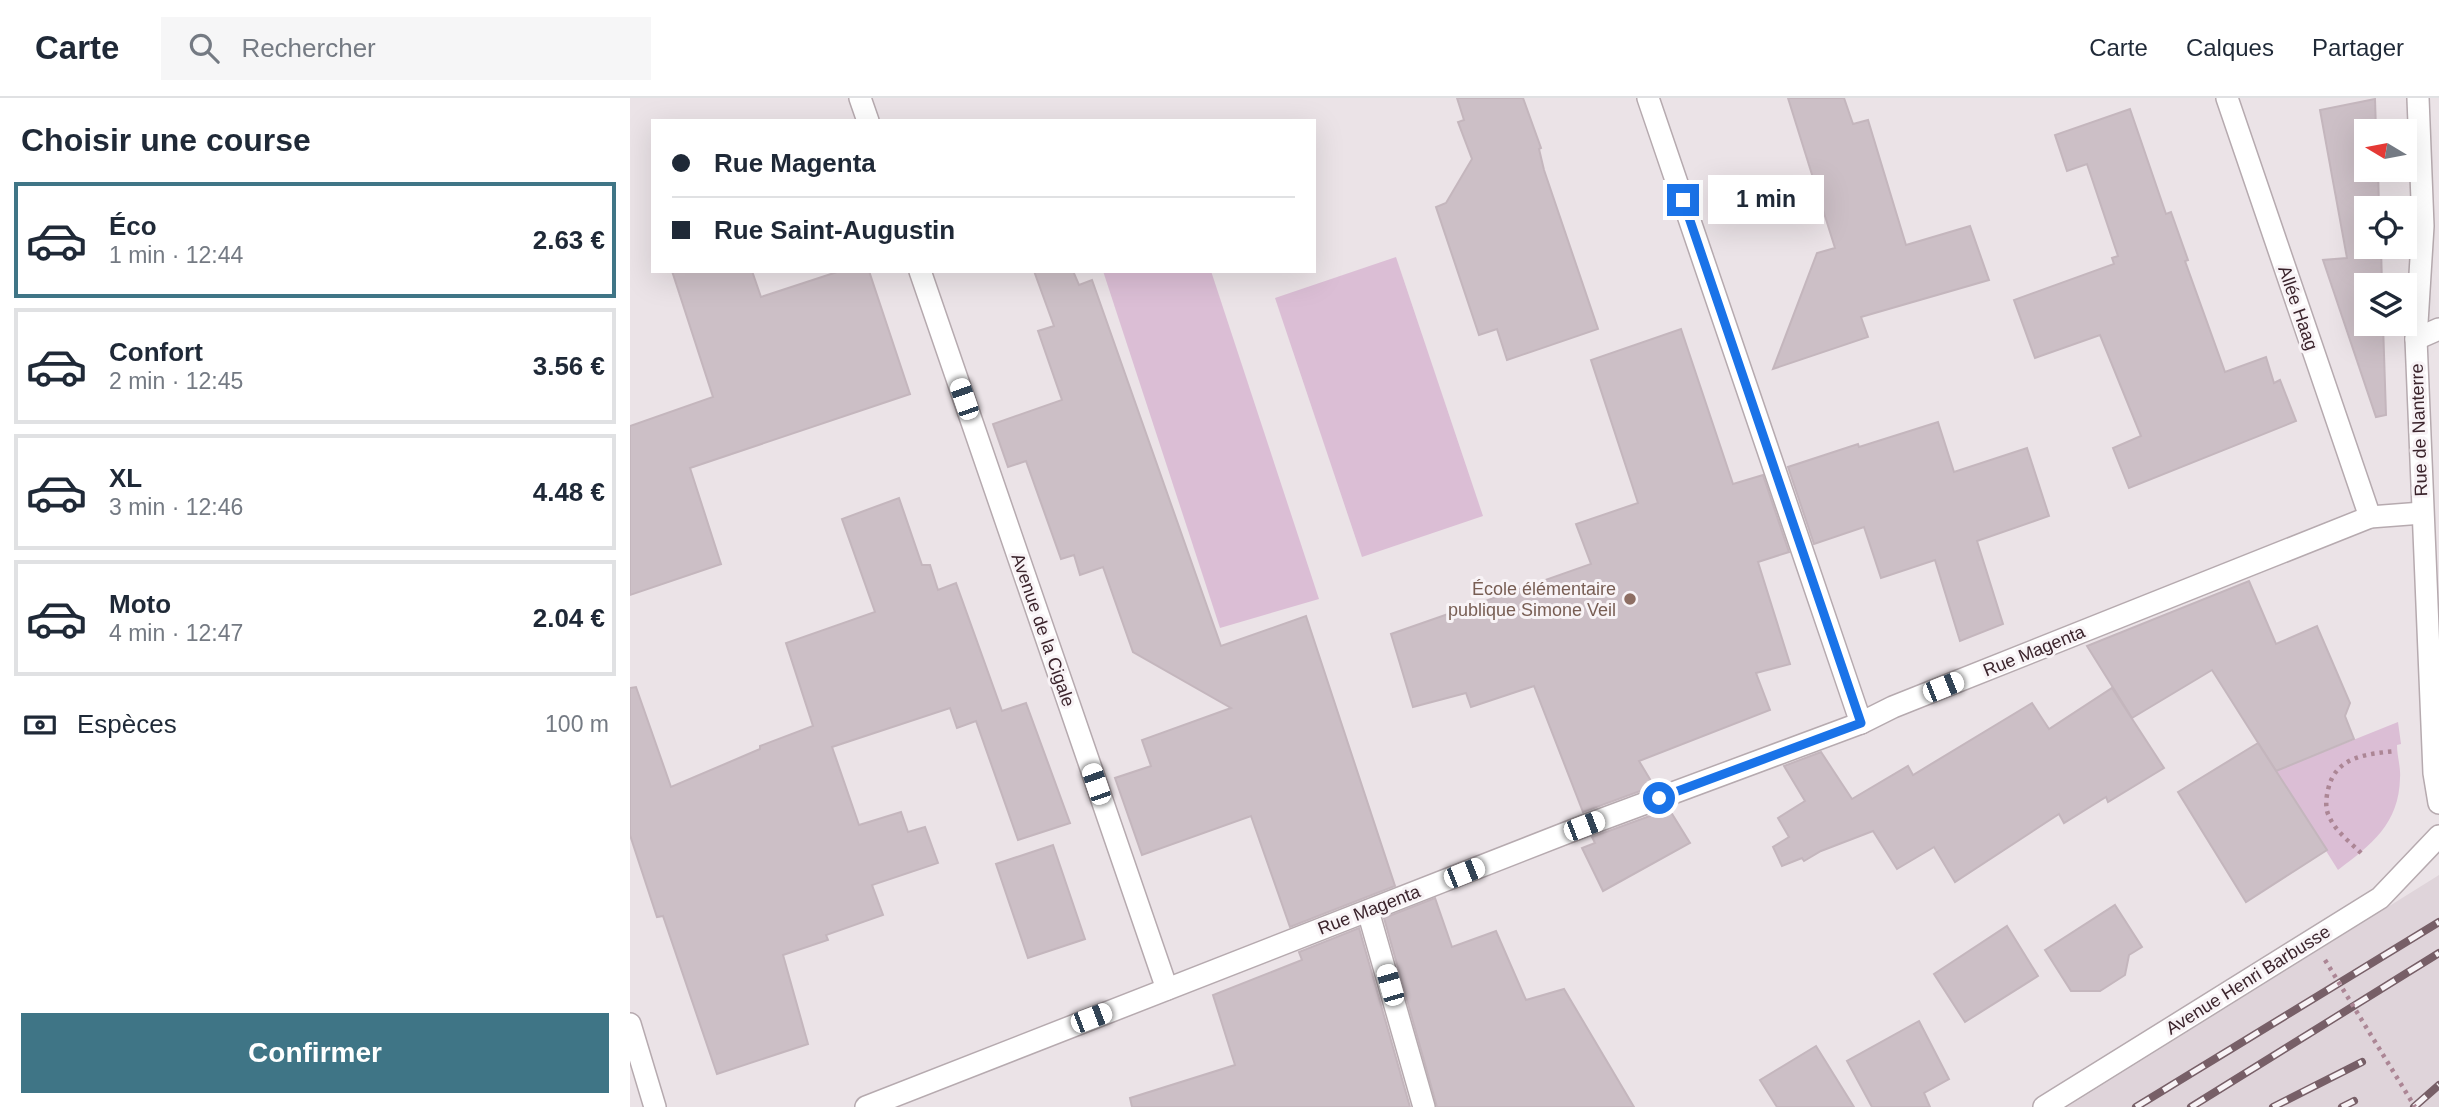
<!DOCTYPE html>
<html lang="fr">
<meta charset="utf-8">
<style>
:root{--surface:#fff;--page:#f6f6f7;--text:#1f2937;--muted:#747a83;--line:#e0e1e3;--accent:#3f7586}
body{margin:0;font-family:Helvetica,sans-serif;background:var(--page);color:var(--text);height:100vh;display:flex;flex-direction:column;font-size:26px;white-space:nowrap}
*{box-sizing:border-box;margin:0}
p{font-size:23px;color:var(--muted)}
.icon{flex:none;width:38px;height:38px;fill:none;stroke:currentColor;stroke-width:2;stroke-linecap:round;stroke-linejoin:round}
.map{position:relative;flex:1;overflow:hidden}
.details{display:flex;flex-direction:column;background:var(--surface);width:630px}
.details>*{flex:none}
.hud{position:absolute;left:21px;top:21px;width:665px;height:154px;border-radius:0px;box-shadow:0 7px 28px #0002;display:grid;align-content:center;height:154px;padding:0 21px;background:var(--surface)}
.needle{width:46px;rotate:280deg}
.buttons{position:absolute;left:1724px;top:21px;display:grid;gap:14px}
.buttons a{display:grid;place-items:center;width:63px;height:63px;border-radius:0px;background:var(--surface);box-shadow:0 7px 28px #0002;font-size:35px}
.end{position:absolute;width:32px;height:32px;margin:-16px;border:9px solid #1a73e8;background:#fff;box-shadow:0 0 0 4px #fff}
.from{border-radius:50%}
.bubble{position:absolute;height:49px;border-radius:0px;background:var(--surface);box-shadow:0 7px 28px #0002;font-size:23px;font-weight:700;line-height:49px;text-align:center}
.car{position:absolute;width:21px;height:42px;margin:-21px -10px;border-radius:9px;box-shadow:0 0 5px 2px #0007;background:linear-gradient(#fff 24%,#345 0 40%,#fff 0 76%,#345 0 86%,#fff 0)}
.hud b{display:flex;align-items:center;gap:24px;height:66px;font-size:26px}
.hud b+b{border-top:2px solid var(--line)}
.hud i{width:18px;height:18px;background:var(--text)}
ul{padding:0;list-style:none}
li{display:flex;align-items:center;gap:21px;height:116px;margin:0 14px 10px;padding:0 7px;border:4px solid var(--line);border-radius:0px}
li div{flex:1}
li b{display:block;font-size:26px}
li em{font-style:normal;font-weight:700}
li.active{border-color:var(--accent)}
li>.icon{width:63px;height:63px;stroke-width:1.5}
h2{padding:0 21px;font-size:32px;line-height:84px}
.pay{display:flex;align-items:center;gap:18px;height:77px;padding:0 21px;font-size:26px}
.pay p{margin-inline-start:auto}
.primary-button{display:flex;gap:14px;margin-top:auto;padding:14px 21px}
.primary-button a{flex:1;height:80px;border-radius:0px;background:var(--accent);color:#fff;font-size:28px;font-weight:700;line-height:80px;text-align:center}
header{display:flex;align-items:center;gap:42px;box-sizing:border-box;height:98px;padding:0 35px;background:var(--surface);border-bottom:2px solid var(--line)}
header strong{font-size:33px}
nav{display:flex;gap:38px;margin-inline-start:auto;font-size:24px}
.search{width:490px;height:63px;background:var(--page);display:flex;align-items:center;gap:18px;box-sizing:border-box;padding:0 24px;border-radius:0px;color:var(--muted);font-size:26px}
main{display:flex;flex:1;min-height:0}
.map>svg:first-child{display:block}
.built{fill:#dfd4da}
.green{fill:#dbbed5}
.building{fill:#ccbfc6;stroke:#c4b6bd;stroke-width:2}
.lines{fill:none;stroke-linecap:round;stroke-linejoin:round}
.minor-casing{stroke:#b6aaaf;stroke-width:24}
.path{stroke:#ac8695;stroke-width:4.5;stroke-dasharray:3.5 5;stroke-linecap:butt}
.minor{stroke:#fff;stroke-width:21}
.rail-casing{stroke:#775f67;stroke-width:8}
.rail{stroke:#f8f3f6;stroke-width:5;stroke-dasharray:16;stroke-linecap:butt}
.path-bridge{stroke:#ac8695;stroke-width:4.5;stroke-dasharray:3.5 5;stroke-linecap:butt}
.route{stroke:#1a73e8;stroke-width:9}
.education-dot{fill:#8d6e63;stroke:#f8f3f6;stroke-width:2.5}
.labels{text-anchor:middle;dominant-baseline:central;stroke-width:6;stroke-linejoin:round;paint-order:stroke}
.street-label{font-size:18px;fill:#3b242c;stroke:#f8f3f6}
.education-label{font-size:18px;fill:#785e54;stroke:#f8f3f6;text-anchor:end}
</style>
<header>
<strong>Carte</strong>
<div class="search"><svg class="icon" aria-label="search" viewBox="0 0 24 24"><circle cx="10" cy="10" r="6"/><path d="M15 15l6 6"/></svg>Rechercher</div>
<nav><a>Carte</a><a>Calques</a><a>Partager</a></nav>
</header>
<main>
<section class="details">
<h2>Choisir une course</h2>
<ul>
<li class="active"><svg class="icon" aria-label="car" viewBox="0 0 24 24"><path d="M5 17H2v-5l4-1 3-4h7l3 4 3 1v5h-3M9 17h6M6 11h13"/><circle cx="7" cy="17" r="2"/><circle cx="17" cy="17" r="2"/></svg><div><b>Éco</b><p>1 min · 12:44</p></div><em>2.63 €</em></li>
<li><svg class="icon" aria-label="car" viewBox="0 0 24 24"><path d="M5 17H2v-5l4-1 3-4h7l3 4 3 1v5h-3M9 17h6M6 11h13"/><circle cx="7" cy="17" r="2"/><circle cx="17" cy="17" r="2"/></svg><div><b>Confort</b><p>2 min · 12:45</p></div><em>3.56 €</em></li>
<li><svg class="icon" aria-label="car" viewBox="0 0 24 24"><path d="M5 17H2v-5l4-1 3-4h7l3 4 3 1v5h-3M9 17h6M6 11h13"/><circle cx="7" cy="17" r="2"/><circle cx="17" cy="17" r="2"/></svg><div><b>XL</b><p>3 min · 12:46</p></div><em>4.48 €</em></li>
<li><svg class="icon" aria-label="car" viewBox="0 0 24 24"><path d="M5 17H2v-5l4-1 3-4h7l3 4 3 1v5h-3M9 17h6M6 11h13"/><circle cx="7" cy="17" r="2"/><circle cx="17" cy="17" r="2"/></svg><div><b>Moto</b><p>4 min · 12:47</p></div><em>2.04 €</em></li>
</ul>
<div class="pay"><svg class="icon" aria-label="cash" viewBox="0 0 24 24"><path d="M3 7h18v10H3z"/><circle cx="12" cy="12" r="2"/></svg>Espèces<p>100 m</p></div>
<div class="primary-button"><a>Confirmer</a></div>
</section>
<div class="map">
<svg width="1809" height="1009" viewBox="0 0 1809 1009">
<rect width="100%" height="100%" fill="#ebe3e7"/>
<polygon class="built" points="1809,777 1809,1009 1437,1009"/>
<g class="green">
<polygon points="766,159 853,418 732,459 645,200"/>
<polygon points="473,173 581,173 689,501 590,530"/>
<path d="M1768,624L1771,646L1767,647C1767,658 1771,670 1770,680C1769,726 1741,747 1708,772L1646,673Z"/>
</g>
<g class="building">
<polygon points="827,0 893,0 911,50 909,51 914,72 968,231 877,262 867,231 849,237 806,109 816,105 842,61 828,24 834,22"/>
<polygon points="1158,0 1214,0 1223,26 1238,22 1276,147 1340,128 1359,182 1231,219 1238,239 1143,271 1187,155 1205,150"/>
<polygon points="1745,1 1746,33 1736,33 1736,72 1748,72 1749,110 1736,110 1736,149 1751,149 1752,187 1736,187 1736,226 1753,226 1756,317 1746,319 1693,162 1717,160 1690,12"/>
<polygon points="1500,11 1536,116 1541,114 1558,162 1555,163 1595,274 1636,259 1644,285 1650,282 1666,323 1499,390 1483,350 1511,338 1470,237 1405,260 1384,202 1484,166 1482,160 1488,158 1457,66 1437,73 1425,37"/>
<polygon points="42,173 122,173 131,199 210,173 239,173 280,296 60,370 91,466 0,497 0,328 83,299"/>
<polygon points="404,173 443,173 449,187 462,182 591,548 676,518 765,788 660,829 621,718 512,757 485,680 521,668 512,642 601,610 503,554 473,469 450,477 444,457 431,461 396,363 378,369 363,326 432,302 408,233 424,228"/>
<polygon points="1051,231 1103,386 1133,377 1159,454 1128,464 1160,566 1126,575 1140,612 1009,663 1024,688 953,714 904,588 841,609 836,595 783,609 761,536 961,466 946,426 1008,405 961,262"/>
<polygon points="1308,324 1324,374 1397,350 1419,418 1347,443 1373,526 1330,543 1305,462 1251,480 1234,429 1184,446 1158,369 1228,346 1229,349"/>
<polygon points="269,400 292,467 300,467 308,492 326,485 372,613 396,605 440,725 388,742 346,623 327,630 320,610 202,649 229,727 271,714 278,734 295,729 308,765 242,787 253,817 196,837 198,842 153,857 178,946 87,976 33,818 27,819 0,737 0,590 6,589 41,689 130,651 130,648 183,628 156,545 245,514 212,421"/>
<polygon points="1619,483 1646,546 1687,528 1720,605 1715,618 1724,641 1646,673 1582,572 1502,620 1457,548"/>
<polygon points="1482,590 1534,670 1478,704 1476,699 1434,725 1429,716 1325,784 1304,749 1267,771 1243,733 1191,753 1174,763 1172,760 1152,768 1143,749 1159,739 1148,720 1175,703 1154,668 1191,654 1222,701 1278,668 1283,677 1402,605 1419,631"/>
<polygon points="1628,645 1697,752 1616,804 1548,694"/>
<polygon points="1039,711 1060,745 973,793 952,750 965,745 962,739"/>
<polygon points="423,747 455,841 398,860 366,766"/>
<polygon points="805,800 822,849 866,833 896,902 934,891 1004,1009 807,1009 754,820"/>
<polygon points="1485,807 1512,849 1499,857 1495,877 1470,893 1441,893 1415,852"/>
<polygon points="1377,828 1408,878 1335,924 1304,876"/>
<polygon points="729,830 780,1009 502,1009 500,1000 605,967 583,897 672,862 669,854"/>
<polygon points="1289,923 1319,981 1294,995 1300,1009 1242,1009 1217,963"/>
<polygon points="1186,948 1224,1009 1147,1009 1130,982"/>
</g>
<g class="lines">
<defs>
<g id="minor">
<polyline points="230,0 238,23"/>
<polyline points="1018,0 1231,625"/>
<polyline points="1597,0 1740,419"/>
<polyline points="1788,0 1793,128 1786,241 1804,675 1809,705"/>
<polyline points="290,173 537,891"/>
<polyline points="1786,241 1809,231"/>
<polyline points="738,813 794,1009"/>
<polyline points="0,926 25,1009"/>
<polyline points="236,1009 954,728 1231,625 1263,609 1740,419 1792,415"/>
<polyline points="1414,1009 1750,800 1809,738"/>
</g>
</defs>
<use href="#minor" class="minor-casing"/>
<path class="path" d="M1731,755C1720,744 1705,733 1699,718C1695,711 1696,700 1698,692C1705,658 1737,656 1766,653"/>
<use href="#minor" class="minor"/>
<defs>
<g id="rail">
<polyline points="1506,1009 1809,824"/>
<polyline points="1561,1009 1809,855"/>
<polyline points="1643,1009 1732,964"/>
<polyline points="1712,1009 1724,1003"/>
<polyline points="1784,1009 1809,987"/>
</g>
</defs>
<use href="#rail" class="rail-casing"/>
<use href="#rail" class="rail"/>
<polyline class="path-bridge" points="1695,862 1785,1009"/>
</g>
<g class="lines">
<polyline class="route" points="1029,700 1231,625 1053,102"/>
</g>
<circle class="education-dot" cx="1000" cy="501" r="7"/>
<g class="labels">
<g class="street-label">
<text transform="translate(1668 210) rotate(71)">Allée Haag</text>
<text transform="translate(1789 332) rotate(-92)">Rue de Nanterre</text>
<text transform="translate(413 532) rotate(71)">Avenue de la Cigale</text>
<text transform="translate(1404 553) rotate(-22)">Rue Magenta</text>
<text transform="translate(739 812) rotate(-21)">Rue Magenta</text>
<text transform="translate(1618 882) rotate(-32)">Avenue Henri Barbusse</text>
</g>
<g class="education-label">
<text x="986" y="491">École élémentaire<tspan x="986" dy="21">publique Simone Veil</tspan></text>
</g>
</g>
</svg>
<div class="buttons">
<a><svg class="needle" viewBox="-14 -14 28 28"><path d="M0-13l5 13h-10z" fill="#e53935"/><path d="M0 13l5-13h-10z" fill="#747a83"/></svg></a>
<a><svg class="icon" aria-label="locate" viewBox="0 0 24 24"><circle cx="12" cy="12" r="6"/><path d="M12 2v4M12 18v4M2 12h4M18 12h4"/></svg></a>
<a><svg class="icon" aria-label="layers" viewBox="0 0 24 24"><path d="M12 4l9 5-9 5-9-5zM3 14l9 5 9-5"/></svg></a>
</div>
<i class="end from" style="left:1029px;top:700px"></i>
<i class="end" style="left:1053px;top:102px"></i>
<div class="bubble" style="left:1078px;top:77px;width:116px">1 min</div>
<i class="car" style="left:334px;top:301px;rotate:341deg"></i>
<i class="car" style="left:1313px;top:589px;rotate:68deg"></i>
<i class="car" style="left:466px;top:686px;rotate:341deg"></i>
<i class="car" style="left:954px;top:728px;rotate:69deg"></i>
<i class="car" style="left:834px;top:775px;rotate:68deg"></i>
<i class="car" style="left:760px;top:887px;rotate:344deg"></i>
<i class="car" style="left:461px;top:920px;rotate:69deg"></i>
<div class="hud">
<b><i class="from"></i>Rue Magenta</b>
<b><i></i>Rue Saint-Augustin</b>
</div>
</div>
</main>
